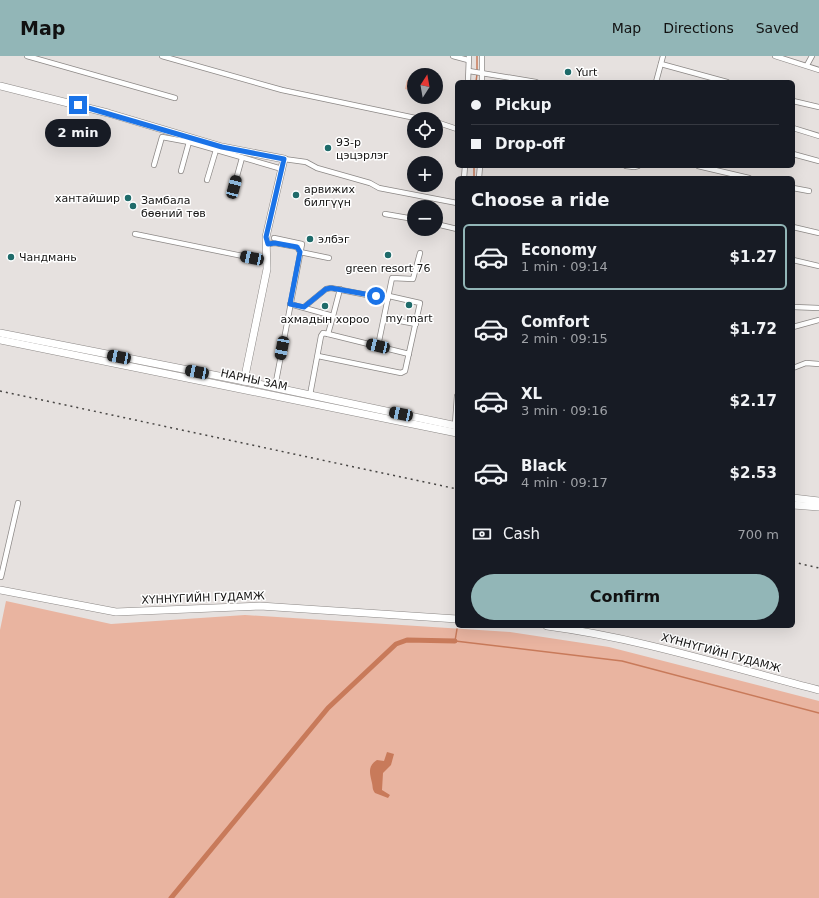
<!DOCTYPE html>
<meta charset="utf-8">
<style>
:root{--surface:#171b24;--page:#20242c;--text:#f1f3f6;--muted:#9ea1a6;--line:#363941;--accent:#92b6b7}
body{margin:0;font-family:"DejaVu Sans",sans-serif;background:var(--page);color:var(--text);height:100vh;display:flex;flex-direction:column;font-size:15px;white-space:nowrap}
*{box-sizing:border-box;margin:0}
p{font-size:13px;color:var(--muted)}
.icon{flex:none;width:22px;height:22px;fill:none;stroke:currentColor;stroke-width:2;stroke-linecap:round;stroke-linejoin:round}
.map{position:relative;flex:1;overflow:hidden}
.panel{position:absolute;left:455px;top:120px;width:340px;height:452px;display:flex;flex-direction:column;background:var(--surface);border-radius:6px;box-shadow:0 4px 16px #0002}
.panel>*{flex:none}
.top-card{position:absolute;left:455px;top:24px;width:340px;height:88px;border-radius:6px;box-shadow:0 4px 16px #0002;display:grid;align-content:center;height:88px;padding:0 16px;background:var(--surface)}
.needle{width:26px;rotate:11deg}
.fabs{position:absolute;left:407px;top:12px;display:grid;gap:8px}
.fabs a{display:grid;place-items:center;width:36px;height:36px;border-radius:50%;background:var(--surface);box-shadow:0 4px 16px #0002;font-size:20px}
.end{position:absolute;width:18px;height:18px;margin:-9px;border:5px solid #1a73e8;background:#fff;box-shadow:0 0 0 2px #fff}
.from{border-radius:50%}
.bubble{position:absolute;height:28px;border-radius:14px;background:var(--surface);box-shadow:0 4px 16px #0002;font-size:13px;font-weight:600;line-height:28px;text-align:center}
.car{position:absolute;width:12px;height:24px;margin:-12px -6px;border-radius:5px;box-shadow:0 0 3px 1px #0007;background:linear-gradient(#222 24%,#8ab4d8 0 40%,#222 0 76%,#8ab4d8 0 86%,#222 0)}
.top-card b{display:flex;align-items:center;gap:14px;height:38px;font-size:15px}
.top-card b+b{border-top:1px solid var(--line)}
.top-card i{width:10px;height:10px;background:var(--text)}
ul{padding:0;list-style:none}
li{display:flex;align-items:center;gap:12px;height:66px;margin:0 8px 6px;padding:0 8px;border:2px solid transparent;border-radius:6px}
li div{flex:1}
li b{display:block;font-size:15px}
li em{font-style:normal;font-weight:600}
li.on{border-color:var(--accent)}
li>.icon{width:36px;height:36px;stroke-width:1.5}
h2{padding:0 16px;font-size:18px;line-height:48px}
.pay{display:flex;align-items:center;gap:10px;height:44px;padding:0 16px;font-size:15px}
.pay p{margin-inline-start:auto}
.cta{display:flex;gap:8px;margin-top:auto;padding:8px 16px}
.cta a{flex:1;height:46px;border-radius:24px;background:var(--accent);color:#111;font-size:16px;font-weight:600;line-height:46px;text-align:center}
header{display:flex;align-items:center;gap:24px;box-sizing:border-box;height:56px;padding:0 20px;background:var(--accent);color:#111}
header strong{font-size:19px}
nav{display:flex;gap:22px;margin-inline-start:auto;font-size:14px}
.map>svg:first-child{display:block}
.park{fill:#e9b4a0}
.water{fill:#c87a5a}
.lines{fill:none;stroke-linecap:round;stroke-linejoin:round}
.stream{stroke:#c87a5a;stroke-width:1.5}
.canal{stroke:#c87a5a;stroke-width:5}
.street-casing{stroke:#8c8886;stroke-width:6}
.secondary-casing{stroke:#8c8886;stroke-width:8}
.primary-casing{stroke:#8c8886;stroke-width:8}
.street{stroke:#fff;stroke-width:4.5}
.secondary{stroke:#fff;stroke-width:7}
.primary{stroke:#fff;stroke-width:7}
.rail{stroke:#484644;stroke-width:1.5;stroke-dasharray:2 4;stroke-linecap:butt}
.route{stroke:#1a73e8;stroke-width:5}
.poi-dot{fill:#1f6b6a;stroke:#fff;stroke-width:1.5}
.labels{text-anchor:middle;dominant-baseline:central;stroke-width:3;stroke-linejoin:round;paint-order:stroke}
.poi-label{font-size:11px;fill:#161514;stroke:#fff;text-anchor:start}
.street-label{font-size:11px;fill:#161514;stroke:#fff}
</style>
<header>
<strong>Map</strong>
<nav><a>Map</a><a>Directions</a><a>Saved</a></nav>
</header>
<div class="map">
<svg width="819" height="842" viewBox="0 0 819 842">
<rect width="100%" height="100%" fill="#e6e1df"/>
<g class="park">
<polygon points="407,24 414,25 414,35 405,33"/>
<polygon points="6,545 111,568 245,559 510,576 609,591 819,645 819,842 0,842 0,574"/>
</g>
<path class="water" d="M387,696L394,698L391,709L383,717L382,734L390,739L388,742L375,737C372,733 373,731 372,727C370,718 367,710 377,704L384,705Z"/>
<g class="lines">
<g class="stream">
<polyline points="477,14 477,0"/>
<polyline points="476,26 477,18"/>
<polyline points="474,122 474,110"/>
<polyline points="457,529 457,547"/>
<polyline points="457,573 455,585 622,605 819,657"/>
</g>
<polyline class="canal" points="171,842 328,652 396,588 407,584 455,585"/>
<defs>
<g id="street">
<polyline points="27,0 175,42"/>
<polyline points="162,0 282,34 420,63"/>
<polyline points="453,0 468,4"/>
<polyline points="775,0 819,14"/>
<polyline points="661,8 727,26"/>
<polyline points="807,9 812,0"/>
<polyline points="469,15 536,26"/>
<polyline points="468,26 469,0"/>
<polyline points="482,26 482,0"/>
<polyline points="656,26 663,0"/>
<polyline points="793,45 819,51"/>
<polyline points="436,66 457,73"/>
<polyline points="793,72 819,80"/>
<polyline points="793,98 819,105"/>
<polyline points="284,103 306,106 317,112 370,127 379,132 457,147"/>
<polyline points="154,109 162,81 189,86 282,113"/>
<polyline points="626,110 634,111 638,110"/>
<polyline points="698,110 749,122"/>
<polyline points="181,115 189,86"/>
<polyline points="464,122 465,110"/>
<polyline points="479,122 480,110"/>
<polyline points="207,124 216,94"/>
<polyline points="234,131 242,102"/>
<polyline points="793,132 809,135"/>
<polyline points="385,158 414,163"/>
<polyline points="436,168 457,173"/>
<polyline points="793,171 819,177"/>
<polyline points="135,178 267,205"/>
<polyline points="274,182 302,188 275,331"/>
<polyline points="268,188 275,187 297,191 300,196 329,202"/>
<polyline points="793,204 819,210"/>
<polyline points="290,248 333,260 328,278 323,277 321,280 310,339"/>
<polyline points="304,251 326,233 331,232 388,243"/>
<polyline points="793,251 819,252"/>
<polyline points="333,260 340,233"/>
<polyline points="384,262 416,268"/>
<polyline points="793,271 819,264"/>
<polyline points="328,278 409,298"/>
<polyline points="378,290 392,222 413,223 420,197"/>
<polyline points="318,300 401,317 405,315 420,247 389,240"/>
<polyline points="793,312 806,307 819,308"/>
<polyline points="455,369 457,340"/>
<polyline points="1,521 18,447"/>
</g>
<g id="secondary">
<polyline points="0,30 108,57 222,91 284,103 266,181 267,213 244,325"/>
<polyline points="0,534 116,556 260,550 457,563"/>
<path d="M547,570C639,582 729,611 819,634"/>
</g>
<g id="primary">
<polyline points="0,277 244,325 457,370"/>
<polyline points="0,284 457,377"/>
<polyline points="793,442 819,445"/>
<polyline points="793,449 819,451"/>
</g>
</defs>
<use href="#street" class="street-casing"/>
<use href="#secondary" class="secondary-casing"/>
<use href="#primary" class="primary-casing"/>
<use href="#street" class="street"/>
<use href="#secondary" class="secondary"/>
<use href="#primary" class="primary"/>
<g class="rail">
<polyline points="0,335 457,433"/>
<polyline points="793,506 819,512"/>
</g>
</g>
<g class="lines">
<polyline class="route" points="78,49 222,91 284,103 266,181 268,188 275,187 297,191 300,196 290,248 304,251 326,233 331,232 376,240"/>
</g>
<g class="poi-dot">
<circle cx="568" cy="16" r="4"/>
<circle cx="328" cy="92" r="4"/>
<circle cx="296" cy="139" r="4"/>
<circle cx="128" cy="142" r="4"/>
<circle cx="133" cy="150" r="4"/>
<circle cx="310" cy="183" r="4"/>
<circle cx="388" cy="199" r="4"/>
<circle cx="11" cy="201" r="4"/>
<circle cx="409" cy="249" r="4"/>
<circle cx="325" cy="250" r="4"/>
</g>
<g class="labels">
<g class="poi-label">
<text x="576" y="16">Yurt</text>
<text x="336" y="86">93-р<tspan x="336" dy="13">цэцэрлэг</tspan></text>
<text x="304" y="133">арвижих<tspan x="304" dy="13">билгүүн</tspan></text>
<text x="120" y="142" text-anchor="end">хантайшир</text>
<text x="141" y="144">Замбала<tspan x="141" dy="13">бөөний төв</tspan></text>
<text x="318" y="183">элбэг</text>
<text x="19" y="201">Чандмань</text>
<text x="388" y="212" text-anchor="middle">green resort 76</text>
<text x="409" y="262" text-anchor="middle">my mart</text>
<text x="325" y="263" text-anchor="middle">ахмадын хороо</text>
</g>
<g class="street-label">
<text transform="translate(254 324) rotate(12)">НАРНЫ ЗАМ</text>
<text transform="translate(203 542) rotate(-2)">ХҮННҮГИЙН ГУДАМЖ</text>
<text transform="translate(721 597) rotate(15)">ХҮННҮГИЙН ГУДАМЖ</text>
</g>
</g>
</svg>
<div class="fabs">
<a><svg class="needle" viewBox="-14 -14 28 28"><path d="M0-13l5 13h-10z" fill="#e53935"/><path d="M0 13l5-13h-10z" fill="#9ea1a6"/></svg></a>
<a><svg class="icon" aria-label="locate" viewBox="0 0 24 24"><circle cx="12" cy="12" r="6"/><path d="M12 2v4M12 18v4M2 12h4M18 12h4"/></svg></a>
<a>+</a>
<a>−</a>
</div>
<i class="end from" style="left:376px;top:240px"></i>
<i class="end" style="left:78px;top:49px"></i>
<div class="bubble" style="left:45px;top:63px;width:66px">2 min</div>
<i class="car" style="left:234px;top:131px;rotate:15deg"></i>
<i class="car" style="left:252px;top:202px;rotate:282deg"></i>
<i class="car" style="left:378px;top:290px;rotate:283deg"></i>
<i class="car" style="left:282px;top:292px;rotate:191deg"></i>
<i class="car" style="left:119px;top:301px;rotate:281deg"></i>
<i class="car" style="left:197px;top:316px;rotate:281deg"></i>
<i class="car" style="left:401px;top:358px;rotate:282deg"></i>
<div class="top-card">
<b><i class="from"></i>Pickup</b>
<b><i></i>Drop-off</b>
</div>
<section class="panel">
<h2>Choose a ride</h2>
<ul>
<li class="on"><svg class="icon" aria-label="car" viewBox="0 0 24 24"><path d="M5 17H2v-5l4-1 3-4h7l3 4 3 1v5h-3M9 17h6M6 11h13"/><circle cx="7" cy="17" r="2"/><circle cx="17" cy="17" r="2"/></svg><div><b>Economy</b><p>1 min · 09:14</p></div><em>$1.27</em></li>
<li><svg class="icon" aria-label="car" viewBox="0 0 24 24"><path d="M5 17H2v-5l4-1 3-4h7l3 4 3 1v5h-3M9 17h6M6 11h13"/><circle cx="7" cy="17" r="2"/><circle cx="17" cy="17" r="2"/></svg><div><b>Comfort</b><p>2 min · 09:15</p></div><em>$1.72</em></li>
<li><svg class="icon" aria-label="car" viewBox="0 0 24 24"><path d="M5 17H2v-5l4-1 3-4h7l3 4 3 1v5h-3M9 17h6M6 11h13"/><circle cx="7" cy="17" r="2"/><circle cx="17" cy="17" r="2"/></svg><div><b>XL</b><p>3 min · 09:16</p></div><em>$2.17</em></li>
<li><svg class="icon" aria-label="car" viewBox="0 0 24 24"><path d="M5 17H2v-5l4-1 3-4h7l3 4 3 1v5h-3M9 17h6M6 11h13"/><circle cx="7" cy="17" r="2"/><circle cx="17" cy="17" r="2"/></svg><div><b>Black</b><p>4 min · 09:17</p></div><em>$2.53</em></li>
</ul>
<div class="pay"><svg class="icon" aria-label="cash" viewBox="0 0 24 24"><path d="M3 7h18v10H3z"/><circle cx="12" cy="12" r="2"/></svg>Cash<p>700 m</p></div>
<div class="cta"><a>Confirm</a></div>
</section>
</div>
